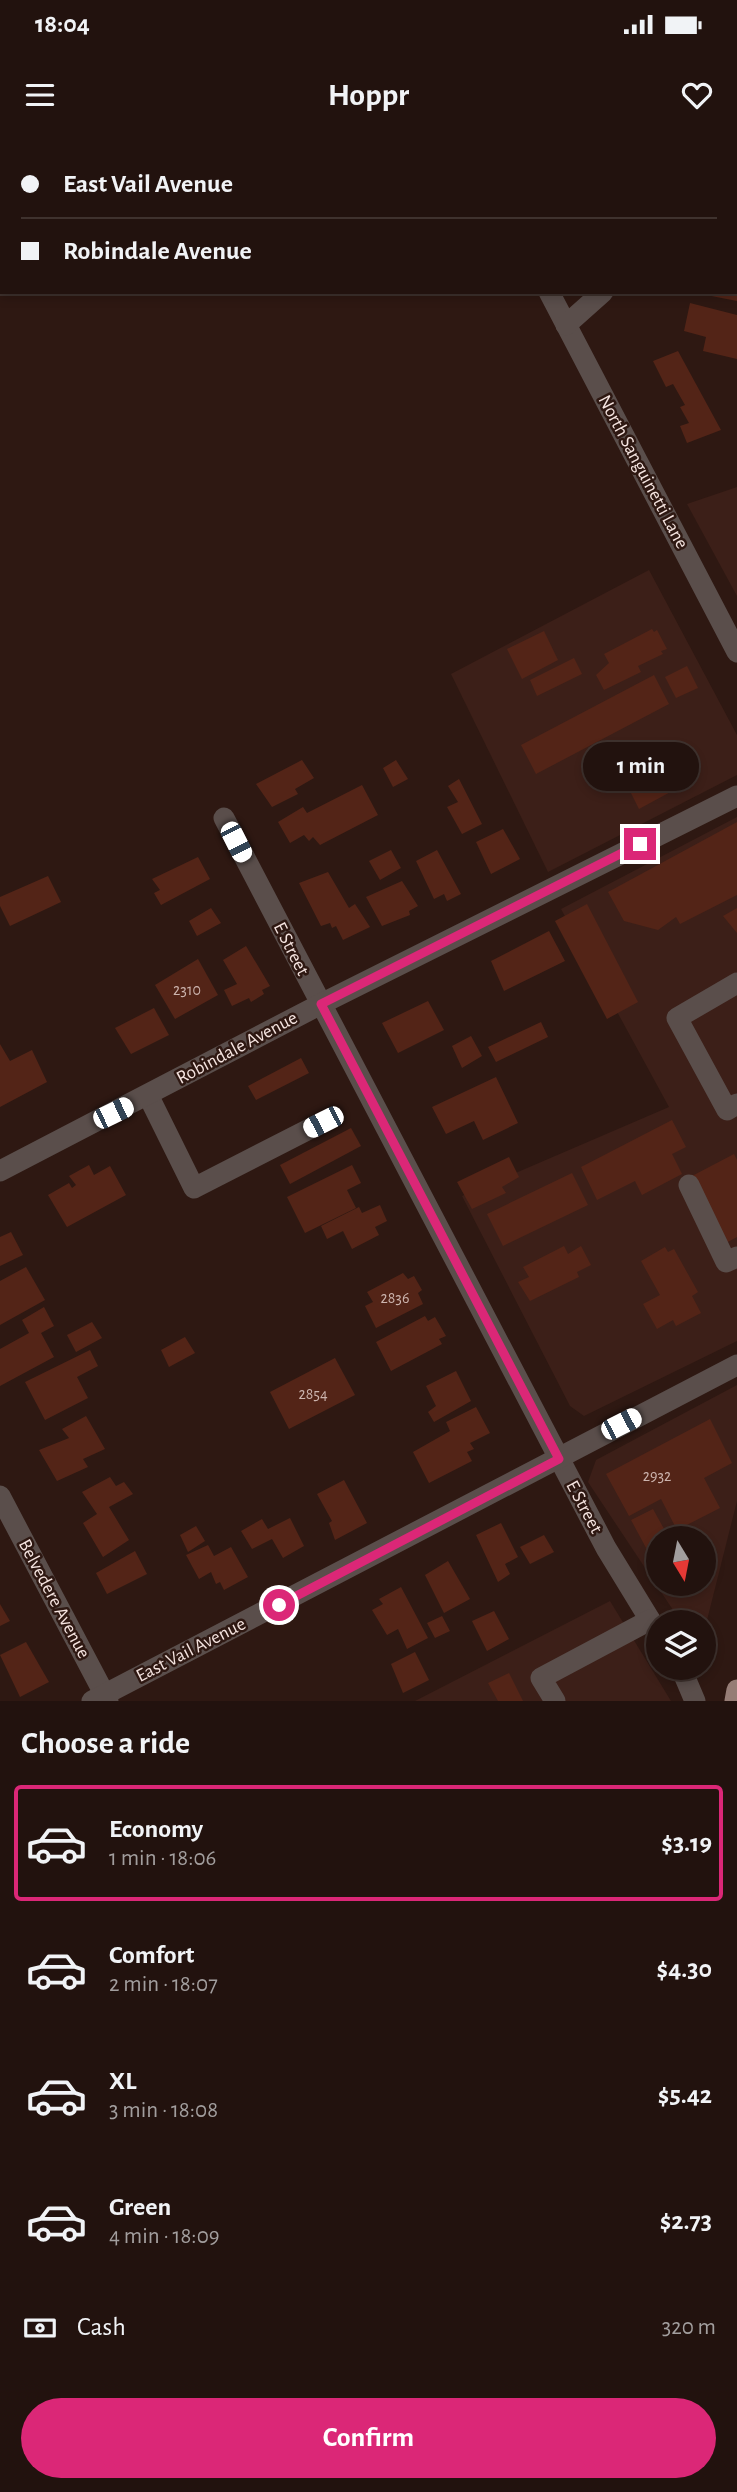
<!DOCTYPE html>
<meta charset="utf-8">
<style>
:root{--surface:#22120e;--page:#2a1b17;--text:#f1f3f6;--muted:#a29e9e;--line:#3f322e;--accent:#db2777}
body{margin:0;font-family:"Alegreya Sans",sans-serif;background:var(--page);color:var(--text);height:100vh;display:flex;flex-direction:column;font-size:26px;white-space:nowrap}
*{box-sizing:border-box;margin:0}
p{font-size:23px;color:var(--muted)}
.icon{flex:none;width:38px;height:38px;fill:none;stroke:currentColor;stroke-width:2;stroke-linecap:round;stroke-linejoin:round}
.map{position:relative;height:1561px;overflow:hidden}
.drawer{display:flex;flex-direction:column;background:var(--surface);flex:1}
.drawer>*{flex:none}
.guide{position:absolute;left:0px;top:0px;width:738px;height:154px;box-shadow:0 4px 10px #0003,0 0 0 2px var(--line);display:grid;align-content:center;height:154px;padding:0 21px;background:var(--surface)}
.needle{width:46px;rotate:170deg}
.buttons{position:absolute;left:646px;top:1386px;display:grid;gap:14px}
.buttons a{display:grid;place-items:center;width:70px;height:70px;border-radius:50%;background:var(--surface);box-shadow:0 4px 10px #0003,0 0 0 2px var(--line);font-size:35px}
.end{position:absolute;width:32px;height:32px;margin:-16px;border:9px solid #db2777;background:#fff;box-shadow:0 0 0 4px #fff}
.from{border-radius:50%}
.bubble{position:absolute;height:49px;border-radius:24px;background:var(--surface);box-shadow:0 4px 10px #0003,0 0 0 2px var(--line);font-size:23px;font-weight:700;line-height:49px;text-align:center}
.car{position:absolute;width:21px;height:42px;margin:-21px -10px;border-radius:9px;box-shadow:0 0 5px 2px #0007;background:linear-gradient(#fff 24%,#345 0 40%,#fff 0 76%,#345 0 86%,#fff 0)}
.guide b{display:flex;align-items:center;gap:24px;height:66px;font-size:26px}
.guide b+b{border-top:2px solid var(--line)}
.guide i{width:18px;height:18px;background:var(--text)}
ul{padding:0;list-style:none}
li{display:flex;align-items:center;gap:21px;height:116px;margin:0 14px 10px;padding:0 7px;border:4px solid transparent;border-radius:7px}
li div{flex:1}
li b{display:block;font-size:26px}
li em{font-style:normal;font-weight:700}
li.on{border-color:var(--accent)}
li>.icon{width:63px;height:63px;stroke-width:1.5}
h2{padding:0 21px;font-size:32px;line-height:84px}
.pay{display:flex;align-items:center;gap:18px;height:77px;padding:0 21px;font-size:26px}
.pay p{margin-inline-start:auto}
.action{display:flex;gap:14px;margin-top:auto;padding:14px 21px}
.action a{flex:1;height:80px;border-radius:42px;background:var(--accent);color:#fff;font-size:28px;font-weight:700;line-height:80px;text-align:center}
.status{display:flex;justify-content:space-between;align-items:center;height:49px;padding:0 35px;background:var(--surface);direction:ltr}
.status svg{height:19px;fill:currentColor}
header{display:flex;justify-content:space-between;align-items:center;height:91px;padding:0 21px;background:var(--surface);font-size:32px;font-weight:700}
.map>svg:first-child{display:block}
.built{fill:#3c1f18;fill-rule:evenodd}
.building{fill:#532417}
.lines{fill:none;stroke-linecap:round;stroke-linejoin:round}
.minor{stroke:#5a4e4b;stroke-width:21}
.major{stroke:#967d76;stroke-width:21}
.route{stroke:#db2777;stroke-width:9}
.labels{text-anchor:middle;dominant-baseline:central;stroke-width:5;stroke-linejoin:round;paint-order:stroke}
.number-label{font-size:16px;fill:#ccb4ae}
.street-label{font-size:19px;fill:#f5e4e0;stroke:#2e1812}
</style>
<div class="status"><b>18:04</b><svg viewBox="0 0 49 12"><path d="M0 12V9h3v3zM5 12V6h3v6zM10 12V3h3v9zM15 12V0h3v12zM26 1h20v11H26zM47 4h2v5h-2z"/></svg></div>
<header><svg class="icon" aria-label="menu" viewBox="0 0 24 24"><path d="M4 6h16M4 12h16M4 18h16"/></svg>Hoppr<svg class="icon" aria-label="heart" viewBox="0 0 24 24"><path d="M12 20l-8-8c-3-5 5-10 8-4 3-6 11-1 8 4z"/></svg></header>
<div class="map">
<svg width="737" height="1561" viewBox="0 0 737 1561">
<rect width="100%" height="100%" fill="#2e1812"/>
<g class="built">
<polygon points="737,347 737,456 687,364"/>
<polygon points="649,430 737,595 737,635 548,732 451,534"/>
<polygon points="737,677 737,1201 584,1276 570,1266 462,1056 669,967 561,769"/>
<path d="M737,1245V1361L704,1492V1482H681L588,1342L596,1320ZM658,1398H704V1444H658Z"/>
<polygon points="610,1461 671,1561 415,1561"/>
</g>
<g class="building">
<polygon points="737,152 737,161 696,153 696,152"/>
<polygon points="690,163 737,175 737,219 703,211 706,197 684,191"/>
<polygon points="678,211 721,290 687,303 680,286 689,283 680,267 685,265 673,244 666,247 653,221"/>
<polygon points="652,489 654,492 657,490 667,509 661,511 663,514 638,526 641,532 604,550 596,535 609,523 604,514"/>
<polygon points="544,491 558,520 522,539 507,509"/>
<polygon points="574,518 582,534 537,556 530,540"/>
<polygon points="687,526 698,548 676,558 665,537"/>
<polygon points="654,535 669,564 536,634 521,605"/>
<polygon points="302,620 314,638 295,649 298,654 272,667 256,644"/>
<polygon points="396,620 408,639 393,647 383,628"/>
<polygon points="690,621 698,637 639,669 631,653"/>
<polygon points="459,639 482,684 462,694 447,667 458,662 448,646"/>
<polygon points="362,645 378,675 320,705 313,697 309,701 304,695 290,703 278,682 303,667 307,673"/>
<polygon points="737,682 737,755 680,784 676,777 658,790 624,781 608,752"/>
<polygon points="503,689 520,719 491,734 476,702"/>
<polygon points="391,710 401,728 380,740 369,721"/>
<polygon points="437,710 461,754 447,761 444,754 434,759 416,721"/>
<polygon points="198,717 210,739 161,765 154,753 160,750 152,739"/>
<polygon points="328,732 349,768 355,764 370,787 343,800 336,786 332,788 330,783 321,786 299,743"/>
<polygon points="48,736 61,762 10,786 0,766 0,757"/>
<polygon points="402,741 418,766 409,771 410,775 382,786 366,757"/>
<polygon points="587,764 638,862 607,879 555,781"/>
<polygon points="211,768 221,783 197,796 189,781"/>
<polygon points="737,768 737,793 723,776"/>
<polygon points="549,791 565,821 504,851 491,821"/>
<polygon points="246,806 270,846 262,850 264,854 251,862 249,858 232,866 224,850 237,844 223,820"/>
<polygon points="198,819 218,855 175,879 155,845"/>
<polygon points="428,861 444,890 398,913 382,883"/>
<polygon points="154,868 169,895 131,914 115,888"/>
<polygon points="541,882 548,897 496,922 488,907"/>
<polygon points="471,896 482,916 462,928 452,906"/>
<polygon points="0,904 10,921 32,910 47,942 0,967"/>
<polygon points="301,918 309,933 256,960 248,946"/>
<polygon points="496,937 518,983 483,1000 474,981 446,994 432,967"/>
<polygon points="672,980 686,1007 672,1014 682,1034 642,1055 635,1041 597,1060 581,1027"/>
<polygon points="351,988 361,1006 290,1044 280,1025"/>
<polygon points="734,1014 737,1020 737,1097 726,1103 692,1036"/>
<polygon points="509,1017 519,1037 502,1047 506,1053 472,1069 457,1042"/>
<polygon points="89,1025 94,1035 110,1026 126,1055 67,1087 48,1055 69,1043 72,1048 76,1045 69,1036"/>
<polygon points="352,1025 361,1043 347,1050 356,1068 305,1093 287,1057"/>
<polygon points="572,1033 588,1065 503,1106 487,1074"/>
<polygon points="380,1065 387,1081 375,1087 379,1095 352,1109 343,1091 327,1099 321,1086 359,1067 362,1073"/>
<polygon points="11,1092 23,1115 0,1126 0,1097"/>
<polygon points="564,1106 568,1114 581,1106 591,1125 577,1132 579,1137 530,1161 518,1142 529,1137 523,1127"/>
<polygon points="665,1107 668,1112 674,1109 698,1152 692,1156 701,1173 676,1186 673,1180 657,1189 643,1164 660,1155 641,1121"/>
<polygon points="26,1127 45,1160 0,1185 0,1141"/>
<polygon points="403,1133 408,1139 414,1136 422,1150 418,1153 423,1164 376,1188 365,1166 373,1162 367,1152"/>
<polygon points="44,1167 54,1186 41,1193 54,1217 0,1246 0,1209 29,1193 22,1180"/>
<polygon points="425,1176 428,1181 435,1177 446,1196 439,1199 442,1204 391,1231 376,1202"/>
<polygon points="92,1182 102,1198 76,1212 67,1195"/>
<polygon points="185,1197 195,1213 169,1227 161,1210"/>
<polygon points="90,1210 98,1226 77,1237 88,1258 45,1280 25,1242"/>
<polygon points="335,1218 355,1255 289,1289 270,1252"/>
<polygon points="456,1231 471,1261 434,1282 428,1272 436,1266 426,1246"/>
<polygon points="476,1267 490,1293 470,1303 474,1309 467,1312 472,1321 429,1343 413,1312 450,1291 446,1282"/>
<polygon points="86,1276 105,1309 83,1319 88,1327 57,1341 39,1310 69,1298 62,1289"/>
<polygon points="710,1279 732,1323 704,1338 720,1368 677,1390 661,1359 629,1376 606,1334"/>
<polygon points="110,1337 116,1346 124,1342 133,1354 109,1367 129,1400 103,1417 83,1383 97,1374 82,1352"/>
<polygon points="344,1340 367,1383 335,1400 329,1383 332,1381 317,1354"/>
<polygon points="653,1369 669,1398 658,1398 658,1430 631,1380"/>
<polygon points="290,1378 304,1406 283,1418 272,1399 252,1409 241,1391 262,1379 268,1389"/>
<polygon points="501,1383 518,1417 505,1424 510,1434 498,1442 476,1395"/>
<polygon points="196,1386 205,1401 188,1412 180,1395"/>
<polygon points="544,1395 554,1412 530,1424 520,1407"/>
<polygon points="208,1405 214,1416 231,1407 248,1437 224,1450 220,1442 216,1444 211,1432 199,1439 186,1415"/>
<polygon points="135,1411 147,1434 107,1454 96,1433"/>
<polygon points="448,1421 470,1459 444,1473 425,1435"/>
<polygon points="401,1447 428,1498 407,1509 398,1489 387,1495 372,1470 383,1464 379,1459"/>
<polygon points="0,1464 10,1481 0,1486"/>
<polygon points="494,1471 509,1499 487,1511 472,1481"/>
<polygon points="442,1476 450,1491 435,1498 427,1483"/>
<polygon points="26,1502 49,1542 20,1557 0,1515"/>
<polygon points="415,1512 429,1540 403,1553 391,1524"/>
<polygon points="509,1533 523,1561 498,1561 488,1543"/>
</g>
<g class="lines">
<g class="minor">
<polyline points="468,0 469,2"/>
<polyline points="418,2 421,0"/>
<polyline points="669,2 669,0"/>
<polyline points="549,152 737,512"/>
<polyline points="566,185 603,152"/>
<polyline points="224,678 606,1408 658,1493"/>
<polyline points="737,843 677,878 727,970 737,964"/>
<polyline points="148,955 194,1048 323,982"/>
<polyline points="0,1031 321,864 737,656"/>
<polyline points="689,1045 726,1122 737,1117"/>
<polyline points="0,1356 108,1561"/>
<polyline points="681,1528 695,1561"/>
<polyline points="92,1561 737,1225"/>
<polyline points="555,1561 541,1538 650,1480"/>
</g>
<polyline class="major" points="735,1561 737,1550"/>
</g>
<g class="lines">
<polyline class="route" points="279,1465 559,1319 321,864 640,704"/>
</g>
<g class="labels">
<g class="number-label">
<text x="187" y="850">2310</text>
<text x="395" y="1158">2836</text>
<text x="313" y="1254">2854</text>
<text x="657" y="1336">2932</text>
</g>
<g class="street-label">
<text transform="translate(643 332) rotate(62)">North Sanguinetti Lane</text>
<text transform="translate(291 809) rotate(63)">E Street</text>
<text transform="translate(237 908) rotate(-28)">Robindale Avenue</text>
<text transform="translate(584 1367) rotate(62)">E Street</text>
<text transform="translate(54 1459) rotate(62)">Belvedere Avenue</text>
<text transform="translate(191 1510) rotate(-27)">East Vail Avenue</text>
</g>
</g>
</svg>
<div class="buttons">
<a><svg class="needle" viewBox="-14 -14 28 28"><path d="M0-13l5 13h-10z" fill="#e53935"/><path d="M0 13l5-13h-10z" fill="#a29e9e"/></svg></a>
<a><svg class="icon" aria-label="layers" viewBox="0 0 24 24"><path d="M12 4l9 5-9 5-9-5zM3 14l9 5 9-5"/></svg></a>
</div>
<i class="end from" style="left:279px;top:1465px"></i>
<i class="end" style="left:640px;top:704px"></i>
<div class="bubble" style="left:583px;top:602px;width:116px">1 min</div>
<i class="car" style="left:236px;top:702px;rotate:153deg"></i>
<i class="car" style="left:113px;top:973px;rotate:64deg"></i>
<i class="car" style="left:323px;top:982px;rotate:243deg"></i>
<i class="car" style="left:621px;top:1284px;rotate:63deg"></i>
<div class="guide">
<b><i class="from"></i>East Vail Avenue</b>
<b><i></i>Robindale Avenue</b>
</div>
</div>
<section class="drawer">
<h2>Choose a ride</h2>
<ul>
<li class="on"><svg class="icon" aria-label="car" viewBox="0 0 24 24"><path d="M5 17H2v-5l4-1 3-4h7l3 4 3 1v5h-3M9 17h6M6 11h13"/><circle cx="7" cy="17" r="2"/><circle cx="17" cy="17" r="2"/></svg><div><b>Economy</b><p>1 min · 18:06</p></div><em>$3.19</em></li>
<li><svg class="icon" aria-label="car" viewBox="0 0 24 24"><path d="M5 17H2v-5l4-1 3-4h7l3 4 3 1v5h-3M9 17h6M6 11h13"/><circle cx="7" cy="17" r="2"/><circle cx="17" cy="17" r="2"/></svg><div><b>Comfort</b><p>2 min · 18:07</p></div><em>$4.30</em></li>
<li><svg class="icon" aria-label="car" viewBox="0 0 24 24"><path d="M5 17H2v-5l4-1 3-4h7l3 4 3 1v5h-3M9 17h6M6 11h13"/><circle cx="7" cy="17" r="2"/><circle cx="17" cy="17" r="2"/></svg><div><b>XL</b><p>3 min · 18:08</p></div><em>$5.42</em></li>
<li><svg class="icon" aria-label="car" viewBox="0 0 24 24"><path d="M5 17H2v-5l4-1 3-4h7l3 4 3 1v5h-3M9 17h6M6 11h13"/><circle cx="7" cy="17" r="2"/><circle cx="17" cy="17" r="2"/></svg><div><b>Green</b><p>4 min · 18:09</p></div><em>$2.73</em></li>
</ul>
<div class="pay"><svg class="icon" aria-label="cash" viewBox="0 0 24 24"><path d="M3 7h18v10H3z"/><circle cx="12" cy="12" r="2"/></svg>Cash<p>320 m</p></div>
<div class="action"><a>Confirm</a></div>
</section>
